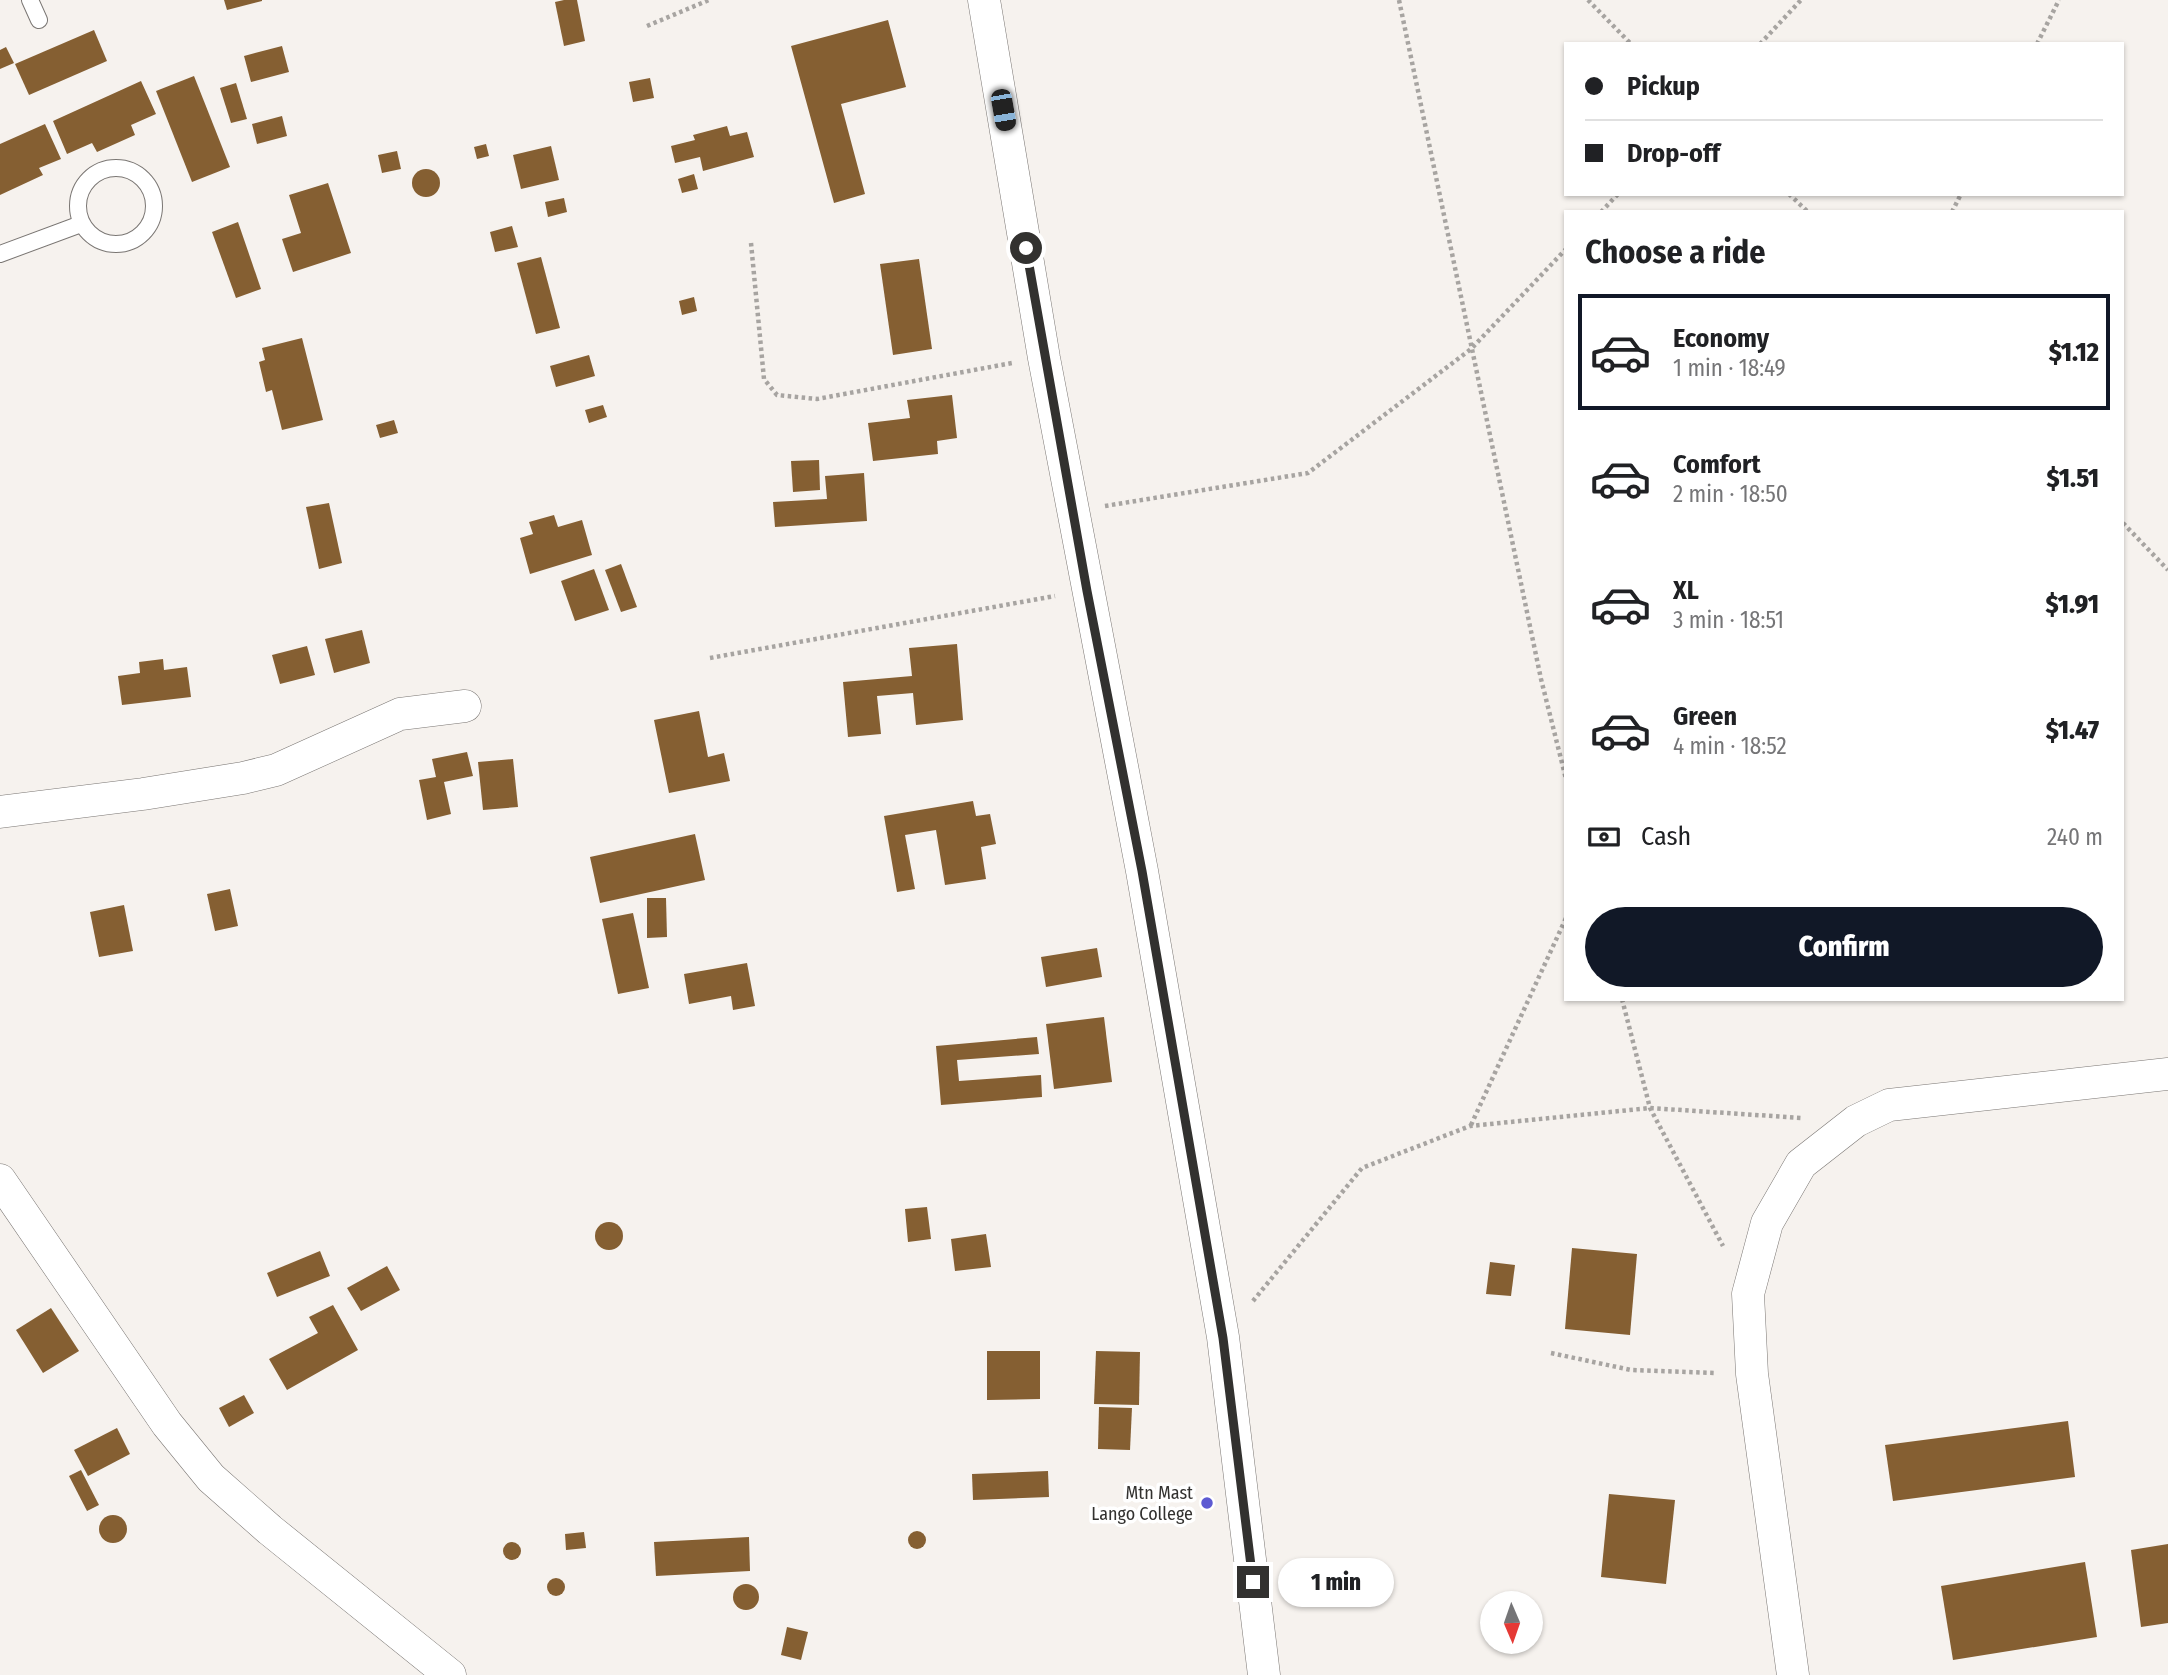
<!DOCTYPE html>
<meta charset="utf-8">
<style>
:root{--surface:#fff;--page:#f2f2f2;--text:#202124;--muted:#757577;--line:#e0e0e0;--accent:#111827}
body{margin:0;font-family:"Fira Sans Condensed",sans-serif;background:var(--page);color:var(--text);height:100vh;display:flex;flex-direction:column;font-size:26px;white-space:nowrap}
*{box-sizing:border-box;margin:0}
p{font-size:23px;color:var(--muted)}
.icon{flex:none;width:38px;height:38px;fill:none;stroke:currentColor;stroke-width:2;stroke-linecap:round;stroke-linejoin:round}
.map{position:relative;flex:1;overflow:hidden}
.sheet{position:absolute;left:1564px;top:210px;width:560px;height:791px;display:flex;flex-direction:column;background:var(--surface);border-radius:0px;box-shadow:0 2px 5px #0004}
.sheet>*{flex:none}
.hud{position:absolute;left:1564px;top:42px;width:560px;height:154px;border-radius:0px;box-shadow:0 2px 5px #0004;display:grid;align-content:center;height:154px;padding:0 21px;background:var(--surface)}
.needle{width:46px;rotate:178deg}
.buttons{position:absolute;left:1480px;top:1591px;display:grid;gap:14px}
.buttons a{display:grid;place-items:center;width:63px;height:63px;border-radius:50%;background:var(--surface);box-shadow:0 2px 5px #0004;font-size:35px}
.end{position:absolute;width:32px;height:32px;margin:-16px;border:9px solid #32312f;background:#fff;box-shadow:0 0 0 4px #fff}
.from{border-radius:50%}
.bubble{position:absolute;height:49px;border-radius:24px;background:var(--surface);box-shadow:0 2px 5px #0004;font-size:23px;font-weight:800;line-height:49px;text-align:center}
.car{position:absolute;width:21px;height:42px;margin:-21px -10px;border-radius:9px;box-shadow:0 0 5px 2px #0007;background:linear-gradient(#222 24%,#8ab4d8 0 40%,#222 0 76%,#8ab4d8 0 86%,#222 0)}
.hud b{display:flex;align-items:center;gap:24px;height:66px;font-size:26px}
.hud b+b{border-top:2px solid var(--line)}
.hud i{width:18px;height:18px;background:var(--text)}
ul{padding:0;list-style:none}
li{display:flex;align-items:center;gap:21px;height:116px;margin:0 14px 10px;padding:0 7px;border:4px solid transparent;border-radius:0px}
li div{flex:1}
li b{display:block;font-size:26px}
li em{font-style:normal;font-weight:800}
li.selected{border-color:var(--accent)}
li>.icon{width:63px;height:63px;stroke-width:1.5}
h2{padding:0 21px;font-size:32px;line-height:84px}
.pay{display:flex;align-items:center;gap:18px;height:77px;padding:0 21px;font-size:26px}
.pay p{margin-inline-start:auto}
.primary-button{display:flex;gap:14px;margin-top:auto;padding:14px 21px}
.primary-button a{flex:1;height:80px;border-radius:42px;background:var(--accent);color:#fff;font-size:28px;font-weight:800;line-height:80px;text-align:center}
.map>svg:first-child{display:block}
.building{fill:#855f32}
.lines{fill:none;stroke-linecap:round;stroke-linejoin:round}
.service-casing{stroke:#7a7673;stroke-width:18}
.minor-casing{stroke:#7a7673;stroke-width:33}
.path{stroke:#a7a4a1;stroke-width:4.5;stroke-dasharray:3.5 3.5;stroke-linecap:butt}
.service{stroke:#fff;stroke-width:16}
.minor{stroke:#fff;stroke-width:32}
.route{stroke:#32312f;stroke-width:9}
.poi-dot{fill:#5d5ad2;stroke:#fff;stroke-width:2.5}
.labels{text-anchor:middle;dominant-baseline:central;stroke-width:7;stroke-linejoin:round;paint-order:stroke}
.poi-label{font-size:18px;fill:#32312f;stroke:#fff;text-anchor:end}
</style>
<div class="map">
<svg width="2168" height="1675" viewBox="0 0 2168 1675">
<rect width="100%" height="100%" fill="#f6f2ee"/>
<g class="building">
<polygon points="224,0 262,0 262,1 227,10"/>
<polygon points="564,0 577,0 585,41 564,46 555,2"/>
<polygon points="888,20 906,87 841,104 865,194 834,203 791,46"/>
<polygon points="94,30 107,61 29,95 15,64"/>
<polygon points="282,46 289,72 251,82 244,56"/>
<polygon points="6,47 14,63 0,69 0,50"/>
<polygon points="194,76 230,167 192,182 156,91"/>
<polygon points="650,78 654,98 633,102 629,82"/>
<polygon points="141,81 156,114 131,125 135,135 97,152 92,143 67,154 53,121"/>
<polygon points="236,83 247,119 231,123 220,88"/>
<polygon points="282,116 287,136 257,144 252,124"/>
<polygon points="45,124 61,159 39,168 43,175 0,195 0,144"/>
<polygon points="727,126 730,136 747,132 754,157 703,171 700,157 675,163 671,146 695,140 693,135"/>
<polygon points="486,144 489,156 477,159 474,147"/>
<polygon points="551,146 559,180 521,189 513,155"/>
<polygon points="397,151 401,169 382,173 378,155"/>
<circle cx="426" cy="183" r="14"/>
<polygon points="694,174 698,189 682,193 678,179"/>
<polygon points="328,183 351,253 293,272 282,239 301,233 289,195"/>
<polygon points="564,198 567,212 548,217 545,202"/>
<polygon points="238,222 261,289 236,298 212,232"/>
<polygon points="512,226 518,247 495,252 490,232"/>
<polygon points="541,257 560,328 536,334 517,263"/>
<polygon points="919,259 932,349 893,355 880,264"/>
<polygon points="694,297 697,311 682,315 679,301"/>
<polygon points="302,338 323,420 282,430 272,390 266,392 259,362 265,360 262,348"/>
<polygon points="589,355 595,376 556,387 550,366"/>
<polygon points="952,395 957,438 937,441 938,454 873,461 868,423 910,418 907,400"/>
<polygon points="603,405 607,417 589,423 585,410"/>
<polygon points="394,420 398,433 380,438 376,425"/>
<polygon points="819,460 820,490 793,492 791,461"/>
<polygon points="864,473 867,521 775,527 773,502 827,499 825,476"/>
<polygon points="329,503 342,563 319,569 306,507"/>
<polygon points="554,515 558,527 582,520 592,555 530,574 520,538 533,534 529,522"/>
<polygon points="621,564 637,607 621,612 605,570"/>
<polygon points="594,569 609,610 575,621 561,581"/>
<polygon points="362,630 370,663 334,673 325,639"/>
<polygon points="957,644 963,720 916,725 913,693 877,696 881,734 848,737 843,682 912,676 909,648"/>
<polygon points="307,646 315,675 280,684 272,655"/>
<polygon points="163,659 164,670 187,667 191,697 122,705 118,676 140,673 139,662"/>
<polygon points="699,711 708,757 724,753 730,781 669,793 654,720"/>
<polygon points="467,752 473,776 444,782 451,814 427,820 419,780 436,777 432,759"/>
<polygon points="513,759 518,807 483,810 478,762"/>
<polygon points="973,801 976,816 990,814 996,844 981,847 986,879 945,885 936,830 905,835 915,889 897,892 884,816"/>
<polygon points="695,834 705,880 600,903 590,857"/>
<polygon points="230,889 238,926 215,931 207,894"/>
<polygon points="647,898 666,898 667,937 647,938"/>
<polygon points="124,905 133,951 99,957 90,912"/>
<polygon points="633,913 649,988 618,994 602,919"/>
<polygon points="1097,948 1102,977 1046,987 1041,957"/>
<polygon points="747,963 755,1006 733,1010 731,996 689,1004 684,974"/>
<polygon points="1104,1017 1112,1082 1054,1089 1046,1024"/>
<polygon points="1037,1037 1039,1054 957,1060 959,1081 1041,1075 1042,1097 941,1105 936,1046"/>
<polygon points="927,1207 931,1239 908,1242 905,1209"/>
<circle cx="609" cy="1236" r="14"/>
<polygon points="986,1234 991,1267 955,1271 951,1239"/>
<polygon points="1572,1248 1637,1254 1630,1335 1565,1329"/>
<polygon points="320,1251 330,1276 277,1297 267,1273"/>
<polygon points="1490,1262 1515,1265 1511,1296 1486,1294"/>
<polygon points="387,1266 400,1290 361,1311 347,1288"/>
<polygon points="333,1305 358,1350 287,1390 269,1359 318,1333 309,1317"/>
<polygon points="51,1308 79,1351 43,1373 16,1330"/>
<polygon points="987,1351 1040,1351 1040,1399 987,1400"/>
<polygon points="1096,1351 1140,1352 1139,1405 1094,1404"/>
<polygon points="244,1395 254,1413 229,1427 219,1408"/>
<polygon points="1099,1407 1132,1408 1130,1450 1098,1449"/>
<polygon points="2068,1421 2075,1477 1893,1501 1885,1445"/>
<polygon points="117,1428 130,1454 88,1476 74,1450"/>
<polygon points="81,1470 99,1505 87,1511 69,1476"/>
<polygon points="1048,1471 1049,1497 973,1500 972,1474"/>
<polygon points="1609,1494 1675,1500 1666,1584 1601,1577"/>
<circle cx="113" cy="1529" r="14"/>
<circle cx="917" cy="1540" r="9"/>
<polygon points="584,1532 586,1548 566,1550 565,1534"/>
<polygon points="749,1537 750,1571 656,1576 654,1542"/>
<circle cx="512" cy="1551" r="9"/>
<polygon points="2168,1544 2168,1623 2141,1627 2131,1550"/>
<polygon points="2085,1562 2097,1637 1953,1660 1941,1586"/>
<circle cx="556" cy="1587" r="9"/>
<circle cx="746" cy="1597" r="13"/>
<polygon points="787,1627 808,1632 801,1660 781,1655"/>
</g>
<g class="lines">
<defs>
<g id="service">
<polyline points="30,0 39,20"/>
<circle cx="116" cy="206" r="38"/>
<polyline points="0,254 81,224"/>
</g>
<g id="minor">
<polyline points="984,0 1044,358 1142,871 1223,1337 1264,1675"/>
<polyline points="0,812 143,794 243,778 276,770 400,714 465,706"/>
<polyline points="0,1180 167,1424 211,1478 270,1530 450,1675"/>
<polyline points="1793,1675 1752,1374 1748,1294 1767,1223 1801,1164 1856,1121 1889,1105 2168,1074"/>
</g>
</defs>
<use href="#service" class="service-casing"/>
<use href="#minor" class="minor-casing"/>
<g class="path">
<polyline points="1399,0 1541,679 1566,779"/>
<polyline points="1588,0 1631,44"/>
<polyline points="647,26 709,0"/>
<polyline points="1760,44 1801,0"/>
<polyline points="2037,44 2059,0"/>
<polyline points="1789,194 1808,212"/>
<polyline points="1601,212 1618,194"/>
<polyline points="1952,212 1961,194"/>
<polyline points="751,243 764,379 777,395 817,399 1012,363"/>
<polyline points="1105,506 1308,473 1471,349 1566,249"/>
<polyline points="2123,523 2168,570"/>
<polyline points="710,658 1055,596"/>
<polyline points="1622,999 1650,1108 1723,1246"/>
<polyline points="1471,1125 1566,918"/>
<polyline points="1253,1301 1362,1168 1470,1126 1650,1108 1802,1118"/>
<polyline points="1551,1353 1631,1370 1716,1373"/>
</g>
<use href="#service" class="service"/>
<use href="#minor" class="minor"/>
</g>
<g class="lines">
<polyline class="route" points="1026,248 1087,591 1142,871 1223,1338 1253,1582"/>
</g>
<circle class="poi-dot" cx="1207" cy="1503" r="7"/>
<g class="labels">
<g class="poi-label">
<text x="1193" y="1493">Mtn Mast<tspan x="1193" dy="21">Lango College</tspan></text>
</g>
</g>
</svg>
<div class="buttons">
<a><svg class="needle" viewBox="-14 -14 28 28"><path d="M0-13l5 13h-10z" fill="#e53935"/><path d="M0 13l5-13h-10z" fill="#757577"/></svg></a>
</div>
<i class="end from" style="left:1026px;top:248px"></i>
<i class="end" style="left:1253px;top:1582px"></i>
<div class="bubble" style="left:1278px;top:1558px;width:116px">1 min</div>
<i class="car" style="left:1003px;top:110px;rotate:170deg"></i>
<div class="hud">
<b><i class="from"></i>Pickup</b>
<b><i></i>Drop-off</b>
</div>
<section class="sheet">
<h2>Choose a ride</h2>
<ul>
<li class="selected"><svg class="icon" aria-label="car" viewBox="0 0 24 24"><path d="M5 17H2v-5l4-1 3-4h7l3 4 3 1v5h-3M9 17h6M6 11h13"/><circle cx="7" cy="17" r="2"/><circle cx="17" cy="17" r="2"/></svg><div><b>Economy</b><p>1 min · 18:49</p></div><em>$1.12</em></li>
<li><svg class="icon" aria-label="car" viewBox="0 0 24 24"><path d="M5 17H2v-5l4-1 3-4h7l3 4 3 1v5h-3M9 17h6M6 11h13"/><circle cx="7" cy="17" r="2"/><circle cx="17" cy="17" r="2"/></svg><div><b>Comfort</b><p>2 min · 18:50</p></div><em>$1.51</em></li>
<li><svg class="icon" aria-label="car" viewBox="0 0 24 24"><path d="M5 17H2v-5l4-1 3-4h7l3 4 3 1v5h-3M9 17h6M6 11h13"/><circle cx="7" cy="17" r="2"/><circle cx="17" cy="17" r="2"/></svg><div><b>XL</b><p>3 min · 18:51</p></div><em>$1.91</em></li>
<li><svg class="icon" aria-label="car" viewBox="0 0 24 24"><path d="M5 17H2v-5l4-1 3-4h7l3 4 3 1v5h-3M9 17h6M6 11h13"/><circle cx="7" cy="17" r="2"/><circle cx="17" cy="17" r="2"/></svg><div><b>Green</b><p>4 min · 18:52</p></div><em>$1.47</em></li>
</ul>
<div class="pay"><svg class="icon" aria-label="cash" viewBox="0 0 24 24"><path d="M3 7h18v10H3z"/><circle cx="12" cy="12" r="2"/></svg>Cash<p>240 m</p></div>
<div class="primary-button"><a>Confirm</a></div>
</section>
</div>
